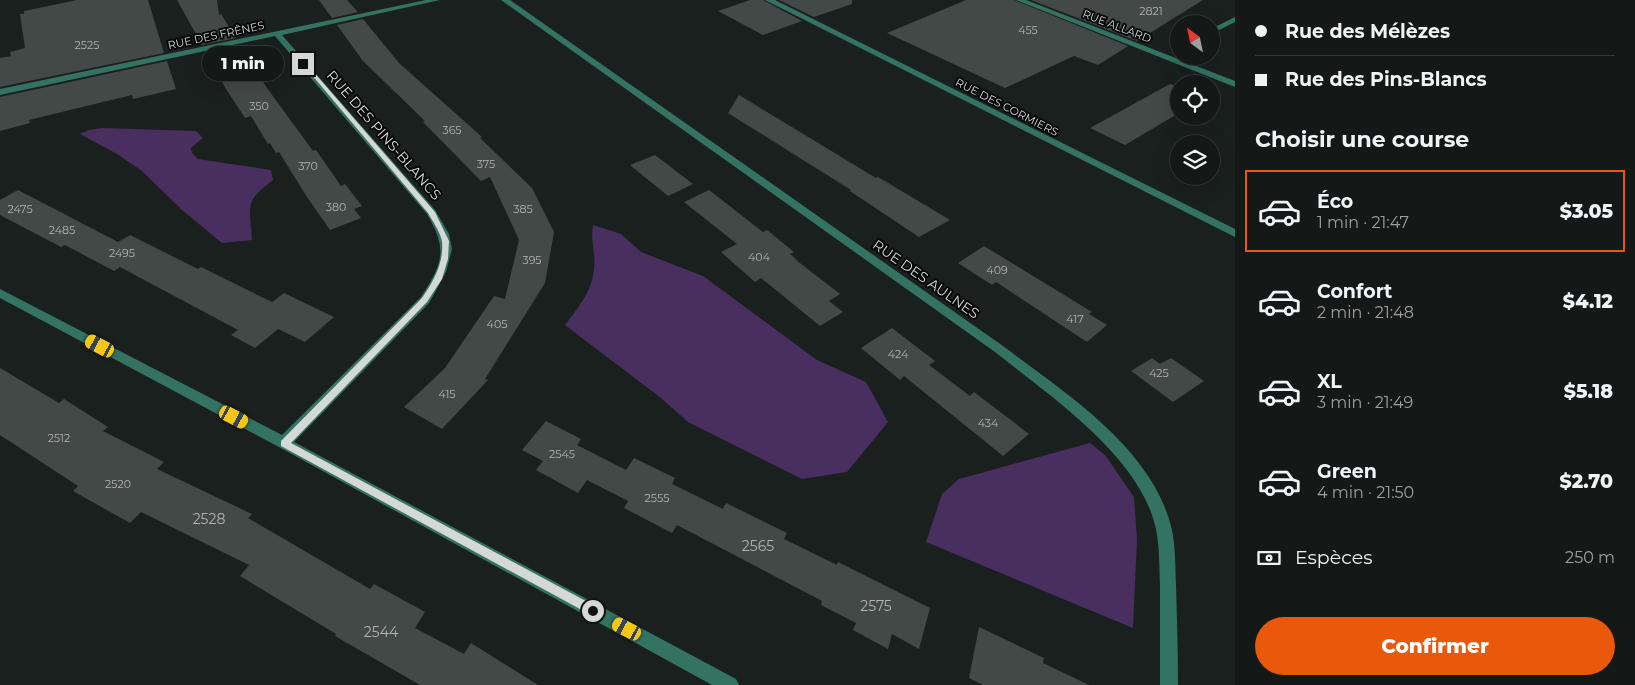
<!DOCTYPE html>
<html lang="fr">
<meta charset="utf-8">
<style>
:root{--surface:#141816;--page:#1d211f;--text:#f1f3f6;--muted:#9da0a1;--line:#333735;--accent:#ea580c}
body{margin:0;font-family:Montserrat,sans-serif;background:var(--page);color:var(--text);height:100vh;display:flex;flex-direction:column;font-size:19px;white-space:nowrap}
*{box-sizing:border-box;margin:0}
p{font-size:16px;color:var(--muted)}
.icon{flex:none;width:28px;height:28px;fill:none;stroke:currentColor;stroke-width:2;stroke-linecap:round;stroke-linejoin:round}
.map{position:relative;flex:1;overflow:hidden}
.panel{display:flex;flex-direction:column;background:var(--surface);width:400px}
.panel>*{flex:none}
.hud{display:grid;align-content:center;height:110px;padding:0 20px;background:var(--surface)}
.needle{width:32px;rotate:327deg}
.fabs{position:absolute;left:1170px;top:15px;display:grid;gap:10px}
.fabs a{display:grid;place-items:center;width:50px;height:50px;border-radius:50%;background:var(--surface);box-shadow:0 5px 20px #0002,0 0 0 1px var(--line);font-size:25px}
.end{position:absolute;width:22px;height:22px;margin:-11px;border:6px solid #d4d8d6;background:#111;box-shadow:0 0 0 2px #111}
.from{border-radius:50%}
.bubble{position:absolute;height:35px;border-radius:18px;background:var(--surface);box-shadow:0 5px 20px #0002,0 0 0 1px var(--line);font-size:16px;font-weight:800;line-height:35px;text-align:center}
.car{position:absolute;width:15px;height:30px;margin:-15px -8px;border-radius:6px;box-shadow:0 0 4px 1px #0007;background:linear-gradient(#f5c518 24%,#345 0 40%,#f5c518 0 76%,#345 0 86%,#f5c518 0)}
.hud b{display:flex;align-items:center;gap:18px;height:48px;font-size:19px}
.hud b+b{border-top:1px solid var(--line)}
.hud i{width:12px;height:12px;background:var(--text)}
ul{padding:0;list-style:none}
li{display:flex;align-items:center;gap:15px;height:82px;margin:0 10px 8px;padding:0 10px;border:2px solid transparent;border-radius:0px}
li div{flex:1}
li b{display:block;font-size:19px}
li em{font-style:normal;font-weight:800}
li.active{border-color:var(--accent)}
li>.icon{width:45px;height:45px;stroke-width:1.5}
h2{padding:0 20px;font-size:22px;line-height:60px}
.pay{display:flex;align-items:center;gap:12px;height:55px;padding:0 20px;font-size:19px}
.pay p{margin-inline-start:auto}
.action{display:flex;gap:10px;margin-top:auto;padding:10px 20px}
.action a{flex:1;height:58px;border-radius:30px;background:var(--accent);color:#fff;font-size:20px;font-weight:800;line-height:58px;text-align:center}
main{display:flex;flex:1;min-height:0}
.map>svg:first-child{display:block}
.green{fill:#492e60}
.building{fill:#434947}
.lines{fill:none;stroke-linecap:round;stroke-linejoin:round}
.minor{fill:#347362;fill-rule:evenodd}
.route{fill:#d4d8d6}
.labels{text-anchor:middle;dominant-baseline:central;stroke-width:4;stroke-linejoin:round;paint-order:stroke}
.number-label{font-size:11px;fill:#b0b4b2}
.far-street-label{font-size:11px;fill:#d4d8d6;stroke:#070908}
.street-label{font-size:14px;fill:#d4d8d6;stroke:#070908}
.near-number-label{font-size:14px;fill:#b0b4b2}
</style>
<main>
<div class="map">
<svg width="1235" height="685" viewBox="0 0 1235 685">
<rect width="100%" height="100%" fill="#1a201e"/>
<g class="green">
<path d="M102,128L196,131L203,138L191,148L192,153L198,159L271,170L273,180C243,203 250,204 252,240L222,243L182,210L142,171L117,154L80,134L89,130Z"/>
<path d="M593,225L621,234L641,252L703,276L817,360L866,382L888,422L847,472L802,479L688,422L661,398L565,325C582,303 597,285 594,255C593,244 591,236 593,225Z"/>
<polygon points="1090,443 1105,455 1134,497 1137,539 1133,628 926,542 942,494 959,479"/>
</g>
<g class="building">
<polygon points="77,0 148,0 164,53 0,87 0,58 11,56 10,52 25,48 20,14 24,14 24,11"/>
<polygon points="177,0 217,0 219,15 221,14 236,38 202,45"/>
<polygon points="319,0 347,0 358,12 332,18"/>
<polygon points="750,0 763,0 802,21 763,35 718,11"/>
<polygon points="779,0 852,0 852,4 814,17"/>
<polygon points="966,0 1014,0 1128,46 1098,65 1074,56 1005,88 887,33"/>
<polygon points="1031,0 1203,0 1137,41"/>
<polygon points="363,19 399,63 482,137 480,138 532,188 554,232 545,283 485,379 488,380 442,429 404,407 445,368 494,296 505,299 519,240 490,177 481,181 423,122 425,121 363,61 337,25"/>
<polygon points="240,45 267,88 313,151 316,150 341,186 345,184 362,206 354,209 361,218 330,230 307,197 279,152 276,153 270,143 268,144 251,116 245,118 226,89 206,53"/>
<polygon points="167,61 176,89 133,99 132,95 29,120 30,123 0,131 0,97"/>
<polygon points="1170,84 1179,87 1179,113 1125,145 1090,128"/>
<polygon points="739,95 876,178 878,177 950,220 919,237 850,191 851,190 728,113"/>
<polygon points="655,155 693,184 668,196 630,165"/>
<polygon points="18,190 118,242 130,235 198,269 201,267 272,302 284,293 334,317 305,342 278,329 255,348 231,335 238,330 120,267 114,271 65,245 61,247 0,215 0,200"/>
<polygon points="709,190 763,232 767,230 794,252 790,254 797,260 796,260 840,294 829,301 843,312 820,326 761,278 755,282 721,252 737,244 684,202"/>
<polygon points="984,246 1092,312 1089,314 1107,325 1087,342 996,282 992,285 958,263"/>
<polygon points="892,328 935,361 929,365 970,396 974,392 1029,434 1003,456 904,376 900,380 861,348"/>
<polygon points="1152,358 1160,364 1171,358 1204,381 1173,402 1131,371"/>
<polygon points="0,368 59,403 64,399 108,427 103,431 164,462 157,469 252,514 248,518 370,589 374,584 425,612 415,628 464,654 471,643 538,685 420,685 335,636 336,634 240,576 249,565 141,512 130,523 73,491 78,486 0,435"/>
<polygon points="546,421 581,439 577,445 626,470 634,458 675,478 672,484 723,509 726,503 787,533 784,539 837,565 838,562 930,608 919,649 892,634 888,649 853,630 856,623 821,605 822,601 677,525 672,533 624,508 628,501 587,480 578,493 536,470 543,461 522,450"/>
<polygon points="979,627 1044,658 1043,663 1089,685 983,685 969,678"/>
</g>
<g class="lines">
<g class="minor">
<path d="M426,0H440L282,35L435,210L449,234L452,249L446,272L433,296L429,303L294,442L736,679L739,685H712L279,447L0,298V289L282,435L421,297C443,263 448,250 427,214L275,36L0,95V89Z"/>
<path d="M501,0H510L1003,346C1064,392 1151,447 1171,526C1176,546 1175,566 1176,586C1177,619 1178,652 1178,685H1160C1160,652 1160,619 1160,586C1159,566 1160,545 1155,525C1138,455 1049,395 995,352Z"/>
<polygon points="765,0 775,0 1235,229 1235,237"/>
<polygon points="1016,0 1026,0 1235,81 1235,87"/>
<polygon points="1235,17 1235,22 1211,34 1211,29"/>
</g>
</g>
<path class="route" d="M301,62H305L435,212L449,241L448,259L442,279L427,302L291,443L597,607L598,611L597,614L593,616L589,614L281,446V441L422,298C433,282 444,263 442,242C441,233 433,222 428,213Z"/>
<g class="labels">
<g class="number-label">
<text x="1151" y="11">2821</text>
<text x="1028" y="30">455</text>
<text x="87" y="45">2525</text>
<text x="259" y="106">350</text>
<text x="452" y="130">365</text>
<text x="486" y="164">375</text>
<text x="308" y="166">370</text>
<text x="336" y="207">380</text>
<text x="20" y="209">2475</text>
<text x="523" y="209">385</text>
<text x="62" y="230">2485</text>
<text x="122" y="253">2495</text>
<text x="759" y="257">404</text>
<text x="532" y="260">395</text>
<text x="997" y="270">409</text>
<text x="1075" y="319">417</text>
<text x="497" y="324">405</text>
<text x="898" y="354">424</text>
<text x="1159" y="373">425</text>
<text x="447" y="394">415</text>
<text x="988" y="423">434</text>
<text x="59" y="438">2512</text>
<text x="562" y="454">2545</text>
<text x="118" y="484">2520</text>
<text x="657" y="498">2555</text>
</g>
<g class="far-street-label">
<text transform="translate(1117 26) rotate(21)">RUE ALLARD</text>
<text transform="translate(216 35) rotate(-12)">RUE DES FRÊNES</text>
<text transform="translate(1007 107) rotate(27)">RUE DES CORMIERS</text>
</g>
<g class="street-label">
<text transform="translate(384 135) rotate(49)">RUE DES PINS-BLANCS</text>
<text transform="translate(926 279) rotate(35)">RUE DES AULNES</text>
</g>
<g class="near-number-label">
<text x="209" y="519">2528</text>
<text x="758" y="546">2565</text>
<text x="876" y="606">2575</text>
<text x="381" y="632">2544</text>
</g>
</g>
</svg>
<div class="fabs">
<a><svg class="needle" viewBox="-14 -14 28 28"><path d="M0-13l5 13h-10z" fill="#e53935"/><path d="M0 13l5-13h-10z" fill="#9da0a1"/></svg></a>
<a><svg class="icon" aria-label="locate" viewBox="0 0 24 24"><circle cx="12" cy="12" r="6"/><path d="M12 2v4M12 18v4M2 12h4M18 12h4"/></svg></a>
<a><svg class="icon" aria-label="layers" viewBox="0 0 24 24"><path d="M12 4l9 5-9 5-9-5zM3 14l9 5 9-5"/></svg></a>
</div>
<i class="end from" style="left:593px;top:611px"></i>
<i class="end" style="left:303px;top:64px"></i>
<div class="bubble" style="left:202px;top:46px;width:82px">1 min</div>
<i class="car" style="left:100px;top:346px;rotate:298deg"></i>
<i class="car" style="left:234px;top:417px;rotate:118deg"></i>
<i class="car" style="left:627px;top:629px;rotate:298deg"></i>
</div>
<section class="panel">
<div class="hud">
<b><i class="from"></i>Rue des Mélèzes</b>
<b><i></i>Rue des Pins-Blancs</b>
</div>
<h2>Choisir une course</h2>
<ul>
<li class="active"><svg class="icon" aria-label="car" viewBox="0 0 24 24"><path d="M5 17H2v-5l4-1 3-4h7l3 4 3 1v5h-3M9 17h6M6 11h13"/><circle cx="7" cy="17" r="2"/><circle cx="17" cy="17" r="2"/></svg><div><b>Éco</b><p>1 min · 21:47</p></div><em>$3.05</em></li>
<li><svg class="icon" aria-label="car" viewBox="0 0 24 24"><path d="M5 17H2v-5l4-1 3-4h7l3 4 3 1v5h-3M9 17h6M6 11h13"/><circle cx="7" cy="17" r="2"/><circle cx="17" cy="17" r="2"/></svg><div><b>Confort</b><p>2 min · 21:48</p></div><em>$4.12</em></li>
<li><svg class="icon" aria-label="car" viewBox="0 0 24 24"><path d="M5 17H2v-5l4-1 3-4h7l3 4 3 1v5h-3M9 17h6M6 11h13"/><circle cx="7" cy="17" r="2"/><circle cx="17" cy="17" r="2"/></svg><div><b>XL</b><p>3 min · 21:49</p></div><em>$5.18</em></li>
<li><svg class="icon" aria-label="car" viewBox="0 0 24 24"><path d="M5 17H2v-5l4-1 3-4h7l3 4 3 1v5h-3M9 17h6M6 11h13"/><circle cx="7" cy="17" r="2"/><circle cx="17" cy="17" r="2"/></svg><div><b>Green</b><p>4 min · 21:50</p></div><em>$2.70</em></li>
</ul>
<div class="pay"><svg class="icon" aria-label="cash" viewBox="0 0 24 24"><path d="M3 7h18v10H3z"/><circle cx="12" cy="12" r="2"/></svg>Espèces<p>250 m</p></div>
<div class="action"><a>Confirmer</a></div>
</section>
</main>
